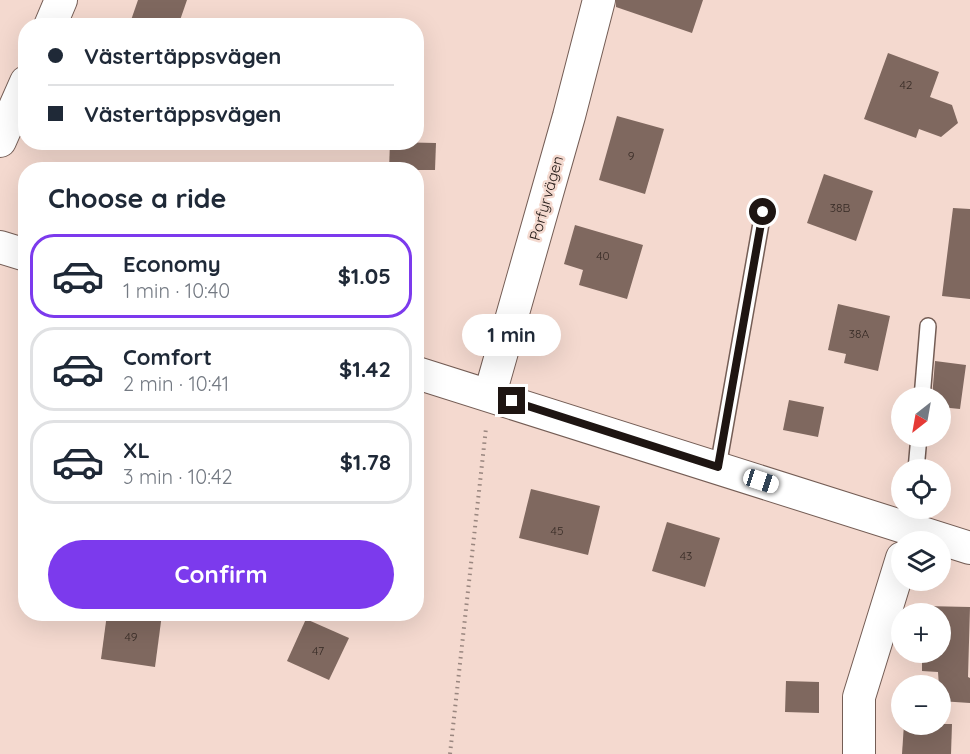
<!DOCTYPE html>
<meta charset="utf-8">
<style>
:root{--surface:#fff;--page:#f6f6f7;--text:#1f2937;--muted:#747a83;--line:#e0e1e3;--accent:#7c3aed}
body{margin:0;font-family:Quicksand,sans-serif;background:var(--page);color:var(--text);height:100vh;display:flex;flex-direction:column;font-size:22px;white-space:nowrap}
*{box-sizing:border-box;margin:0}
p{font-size:20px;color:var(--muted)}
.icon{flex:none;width:33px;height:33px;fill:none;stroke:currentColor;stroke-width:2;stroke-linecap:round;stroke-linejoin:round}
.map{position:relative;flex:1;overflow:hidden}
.drawer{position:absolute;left:18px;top:162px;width:406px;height:459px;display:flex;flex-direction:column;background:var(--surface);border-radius:24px;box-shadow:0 6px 24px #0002}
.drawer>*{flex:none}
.top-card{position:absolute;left:18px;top:18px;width:406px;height:132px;border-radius:24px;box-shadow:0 6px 24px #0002;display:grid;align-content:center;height:132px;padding:0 30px;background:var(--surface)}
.needle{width:39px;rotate:211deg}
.buttons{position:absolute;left:891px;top:387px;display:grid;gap:12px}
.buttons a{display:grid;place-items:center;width:60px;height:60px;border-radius:50%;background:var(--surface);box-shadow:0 6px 24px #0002;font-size:30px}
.end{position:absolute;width:27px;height:27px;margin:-14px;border:8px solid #1e1512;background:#fff;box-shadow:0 0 0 3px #fff}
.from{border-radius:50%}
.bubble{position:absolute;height:42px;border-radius:21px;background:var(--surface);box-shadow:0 6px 24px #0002;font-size:20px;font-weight:700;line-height:42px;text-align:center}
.car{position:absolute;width:18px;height:36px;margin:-18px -9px;border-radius:8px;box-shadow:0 0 4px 2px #0007;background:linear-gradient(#fff 24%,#345 0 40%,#fff 0 76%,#345 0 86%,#fff 0)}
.top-card b{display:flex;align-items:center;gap:21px;height:57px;font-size:22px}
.top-card b+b{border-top:2px solid var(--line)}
.top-card i{width:15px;height:15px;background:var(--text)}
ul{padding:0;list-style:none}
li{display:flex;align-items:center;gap:18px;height:84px;margin:0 12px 9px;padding:0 18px;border:3px solid var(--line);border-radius:24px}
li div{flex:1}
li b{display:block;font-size:22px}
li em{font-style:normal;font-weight:700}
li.on{border-color:var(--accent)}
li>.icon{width:54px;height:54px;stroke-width:1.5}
h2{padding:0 30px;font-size:27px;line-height:72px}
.primary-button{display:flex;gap:12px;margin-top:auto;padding:12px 30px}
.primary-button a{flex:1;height:69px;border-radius:36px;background:var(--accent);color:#fff;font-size:24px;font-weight:700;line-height:69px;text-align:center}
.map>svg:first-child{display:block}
.building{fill:#7f685f}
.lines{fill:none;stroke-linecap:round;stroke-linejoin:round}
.service-casing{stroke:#745d55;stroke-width:18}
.minor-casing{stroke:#745d55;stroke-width:34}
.path{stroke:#99867f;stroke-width:4;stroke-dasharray:1.5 4.5;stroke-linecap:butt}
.service{stroke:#fff;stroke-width:15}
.minor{stroke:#fff;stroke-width:32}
.route{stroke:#1e1512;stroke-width:8}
.labels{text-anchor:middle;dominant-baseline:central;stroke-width:5;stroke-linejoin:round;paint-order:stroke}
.number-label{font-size:12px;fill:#362a25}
.street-label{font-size:15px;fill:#1e1512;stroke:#f4d9cf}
</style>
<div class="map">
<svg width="970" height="754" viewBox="0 0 970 754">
<rect width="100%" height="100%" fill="#f4d9cf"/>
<g class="building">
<polygon points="138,0 187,0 178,26 129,26"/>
<polygon points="616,0 703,0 692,33 616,7"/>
<polygon points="888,53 939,72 930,97 952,105 958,123 941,137 919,129 916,138 864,119"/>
<polygon points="617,116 664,129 645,194 599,180"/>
<polygon points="390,142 436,143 435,170 389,170"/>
<polygon points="824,174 873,191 856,241 807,223"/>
<polygon points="953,208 970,209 970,299 942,296"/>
<polygon points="575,225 643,245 627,299 579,285 583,270 564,264"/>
<polygon points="838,304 890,316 878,371 844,363 846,354 828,350"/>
<polygon points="935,361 966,365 960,409 940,407 940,398 932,398"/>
<polygon points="789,400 824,407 818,437 783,430"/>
<polygon points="531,489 600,506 588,555 519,538"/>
<polygon points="667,522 720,538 705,587 652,571"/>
<polygon points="924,606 970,607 968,677 970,678 970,703 940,701 938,672 922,671 922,652 940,652 940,614 924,614"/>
<polygon points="107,614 162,614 155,667 101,659"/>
<polygon points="306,619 349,638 329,680 287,661"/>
<polygon points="786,681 819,682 819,713 785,712"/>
<polygon points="904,724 952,724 951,754 902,754"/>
</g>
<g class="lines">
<defs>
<g id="service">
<polyline points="922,398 928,326"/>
<polyline points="718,467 763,212"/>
<polyline points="916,470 919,436"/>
</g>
<g id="minor">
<polyline points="50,26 61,0"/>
<polyline points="0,141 26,82"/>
<polyline points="0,247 26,255"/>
<polyline points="417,373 970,548"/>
<polyline points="490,394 569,116 599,0"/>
<polyline points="859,754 859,697 902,558"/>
</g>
</defs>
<use href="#service" class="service-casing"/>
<use href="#minor" class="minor-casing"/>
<polyline class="path" points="450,754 486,428"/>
<use href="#service" class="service"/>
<use href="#minor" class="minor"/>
</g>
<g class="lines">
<polyline class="route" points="512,401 718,467 763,212"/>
</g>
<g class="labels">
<g class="number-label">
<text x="906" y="84">42</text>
<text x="631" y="155">9</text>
<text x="840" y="207">38B</text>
<text x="603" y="255">40</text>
<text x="859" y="333">38A</text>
<text x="557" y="530">45</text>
<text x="686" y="555">43</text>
<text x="131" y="636">49</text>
<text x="318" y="650">47</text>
</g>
<g class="street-label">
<text transform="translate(546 198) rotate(-74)">Porfyrvägen</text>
</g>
</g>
</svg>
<div class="buttons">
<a><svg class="needle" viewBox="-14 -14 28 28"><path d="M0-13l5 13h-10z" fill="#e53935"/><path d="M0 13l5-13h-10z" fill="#747a83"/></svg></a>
<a><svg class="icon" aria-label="locate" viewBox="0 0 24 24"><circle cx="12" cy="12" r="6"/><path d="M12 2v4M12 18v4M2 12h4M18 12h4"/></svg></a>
<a><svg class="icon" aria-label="layers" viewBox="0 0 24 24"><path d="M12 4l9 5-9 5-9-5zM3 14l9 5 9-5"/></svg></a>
<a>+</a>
<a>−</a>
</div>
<i class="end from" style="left:763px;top:212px"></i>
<i class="end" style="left:512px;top:401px"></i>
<div class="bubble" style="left:462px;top:314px;width:99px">1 min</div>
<i class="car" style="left:761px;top:481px;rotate:108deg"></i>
<div class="top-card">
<b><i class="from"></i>Västertäppsvägen</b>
<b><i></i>Västertäppsvägen</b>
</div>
<section class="drawer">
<h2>Choose a ride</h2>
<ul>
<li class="on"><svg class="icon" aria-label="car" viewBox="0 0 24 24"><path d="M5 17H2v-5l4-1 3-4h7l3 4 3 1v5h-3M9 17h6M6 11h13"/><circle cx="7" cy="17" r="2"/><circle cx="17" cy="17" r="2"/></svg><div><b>Economy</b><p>1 min · 10:40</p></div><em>$1.05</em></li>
<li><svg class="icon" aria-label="car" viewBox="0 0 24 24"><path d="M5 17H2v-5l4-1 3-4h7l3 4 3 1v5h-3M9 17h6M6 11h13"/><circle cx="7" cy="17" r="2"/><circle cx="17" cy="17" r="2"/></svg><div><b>Comfort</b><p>2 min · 10:41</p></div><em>$1.42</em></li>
<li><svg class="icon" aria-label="car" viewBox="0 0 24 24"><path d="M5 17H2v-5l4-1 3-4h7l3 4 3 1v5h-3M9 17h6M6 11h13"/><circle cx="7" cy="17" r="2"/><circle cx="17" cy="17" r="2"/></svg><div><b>XL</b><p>3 min · 10:42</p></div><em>$1.78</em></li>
</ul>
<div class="primary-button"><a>Confirm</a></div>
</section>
</div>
